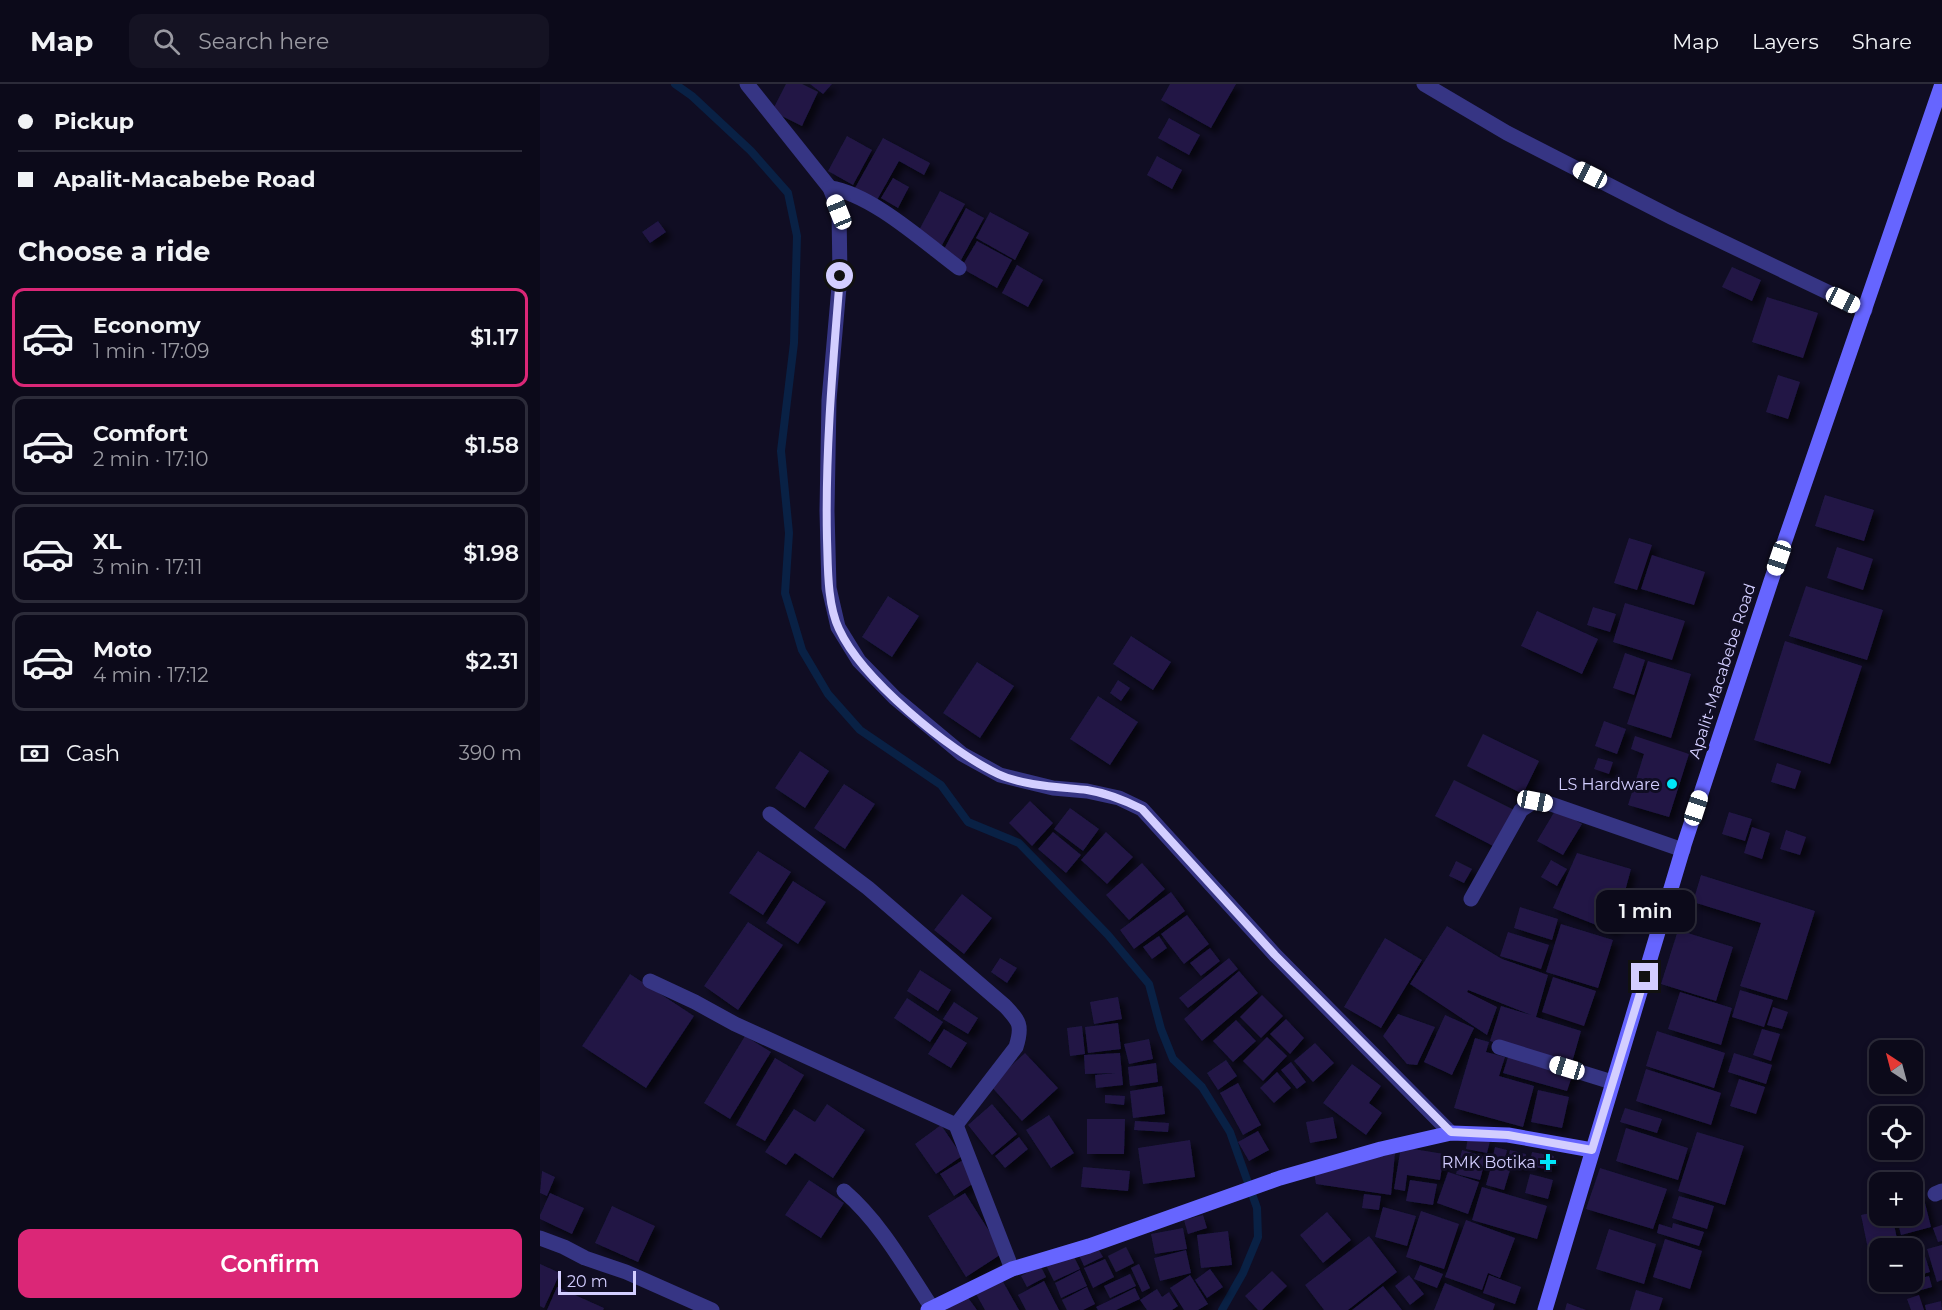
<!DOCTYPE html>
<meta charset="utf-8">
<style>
:root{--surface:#0c0a1a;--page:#151323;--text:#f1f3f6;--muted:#9a9aa2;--line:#2c2b39;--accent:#db2777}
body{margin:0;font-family:Montserrat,sans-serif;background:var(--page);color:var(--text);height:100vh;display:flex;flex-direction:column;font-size:22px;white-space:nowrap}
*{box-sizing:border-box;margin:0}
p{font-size:20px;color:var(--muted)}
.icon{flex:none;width:33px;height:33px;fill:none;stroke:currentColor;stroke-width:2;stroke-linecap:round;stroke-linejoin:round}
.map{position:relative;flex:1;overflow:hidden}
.panel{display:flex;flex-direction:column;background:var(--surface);width:540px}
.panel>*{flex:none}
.guide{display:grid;align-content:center;height:132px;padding:0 18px;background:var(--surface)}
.needle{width:39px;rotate:324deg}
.buttons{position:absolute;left:1329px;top:956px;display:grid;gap:12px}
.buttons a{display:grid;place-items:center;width:54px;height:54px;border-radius:12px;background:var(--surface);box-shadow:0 3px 9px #0003,0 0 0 2px var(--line);font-size:30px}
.scale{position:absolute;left:18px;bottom:15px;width:78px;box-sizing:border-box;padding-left:6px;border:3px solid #d3ceff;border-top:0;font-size:16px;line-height:21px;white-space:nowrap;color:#d3ceff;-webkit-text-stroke:4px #100d23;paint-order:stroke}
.end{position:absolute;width:27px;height:27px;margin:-14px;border:8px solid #d3ceff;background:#111;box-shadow:0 0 0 3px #111}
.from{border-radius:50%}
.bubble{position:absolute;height:42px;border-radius:12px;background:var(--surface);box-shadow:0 3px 9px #0003,0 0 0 2px var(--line);font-size:20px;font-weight:600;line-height:42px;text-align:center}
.car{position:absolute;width:18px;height:36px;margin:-18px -9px;border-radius:8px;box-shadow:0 0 4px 2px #0007;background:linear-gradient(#fff 24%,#345 0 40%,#fff 0 76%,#345 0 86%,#fff 0)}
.guide b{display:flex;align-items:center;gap:21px;height:57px;font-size:22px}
.guide b+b{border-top:2px solid var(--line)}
.guide i{width:15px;height:15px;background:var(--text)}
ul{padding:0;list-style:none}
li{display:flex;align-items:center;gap:18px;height:99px;margin:0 12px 9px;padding:0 6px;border:3px solid var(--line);border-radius:12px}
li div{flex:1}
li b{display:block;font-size:22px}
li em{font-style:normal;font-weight:600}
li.active{border-color:var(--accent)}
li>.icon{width:54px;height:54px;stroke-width:1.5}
h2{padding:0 18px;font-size:27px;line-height:72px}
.pay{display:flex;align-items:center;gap:15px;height:66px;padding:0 18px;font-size:22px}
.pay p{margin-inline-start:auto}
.button{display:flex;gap:12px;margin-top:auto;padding:12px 18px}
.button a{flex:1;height:69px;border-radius:12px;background:var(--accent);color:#fff;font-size:24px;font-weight:600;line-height:69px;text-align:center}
header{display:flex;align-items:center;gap:36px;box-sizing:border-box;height:84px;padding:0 30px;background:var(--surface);border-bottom:2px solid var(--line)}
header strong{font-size:28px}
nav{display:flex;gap:33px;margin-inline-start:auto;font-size:21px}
.search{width:420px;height:54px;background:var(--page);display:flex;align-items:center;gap:15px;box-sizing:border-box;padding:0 21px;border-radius:12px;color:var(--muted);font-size:22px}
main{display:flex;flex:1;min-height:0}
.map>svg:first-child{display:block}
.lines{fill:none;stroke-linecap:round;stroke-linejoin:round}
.stream{stroke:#092145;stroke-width:8}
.building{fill:#201845;filter:url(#shadow)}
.lane{stroke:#363584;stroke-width:15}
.street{stroke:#363584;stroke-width:15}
.secondary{stroke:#6665ff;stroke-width:15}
.route{stroke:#d3ceff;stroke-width:8}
.poi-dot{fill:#00e6f9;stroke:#100d23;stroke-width:2}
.labels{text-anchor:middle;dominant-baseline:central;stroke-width:6;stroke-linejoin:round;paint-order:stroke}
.street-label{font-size:16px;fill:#d3ceff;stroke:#100d23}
.poi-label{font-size:16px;fill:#d3ceff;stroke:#100d23;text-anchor:end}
</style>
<header>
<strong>Map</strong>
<div class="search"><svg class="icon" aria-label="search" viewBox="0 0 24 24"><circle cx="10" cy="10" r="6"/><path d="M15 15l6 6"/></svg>Search here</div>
<nav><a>Map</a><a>Layers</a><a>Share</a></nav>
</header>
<main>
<section class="panel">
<div class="guide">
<b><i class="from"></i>Pickup</b>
<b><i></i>Apalit-Macabebe Road</b>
</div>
<h2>Choose a ride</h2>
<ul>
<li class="active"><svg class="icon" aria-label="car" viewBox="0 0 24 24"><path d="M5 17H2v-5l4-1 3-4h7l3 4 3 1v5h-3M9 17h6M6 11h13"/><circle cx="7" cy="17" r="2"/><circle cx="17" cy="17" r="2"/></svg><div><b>Economy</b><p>1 min · 17:09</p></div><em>$1.17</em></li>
<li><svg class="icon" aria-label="car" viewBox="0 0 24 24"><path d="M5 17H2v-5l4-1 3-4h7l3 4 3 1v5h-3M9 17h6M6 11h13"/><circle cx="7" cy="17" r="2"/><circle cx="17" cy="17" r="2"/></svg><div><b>Comfort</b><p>2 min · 17:10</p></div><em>$1.58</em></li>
<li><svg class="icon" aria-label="car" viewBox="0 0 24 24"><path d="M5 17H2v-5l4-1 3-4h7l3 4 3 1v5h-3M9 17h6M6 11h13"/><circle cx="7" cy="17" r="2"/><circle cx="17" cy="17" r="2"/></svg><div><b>XL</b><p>3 min · 17:11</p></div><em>$1.98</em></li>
<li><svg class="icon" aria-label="car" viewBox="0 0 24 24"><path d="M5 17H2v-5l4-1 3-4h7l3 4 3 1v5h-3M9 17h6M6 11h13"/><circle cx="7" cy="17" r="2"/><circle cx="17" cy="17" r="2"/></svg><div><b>Moto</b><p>4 min · 17:12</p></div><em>$2.31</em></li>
</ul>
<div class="pay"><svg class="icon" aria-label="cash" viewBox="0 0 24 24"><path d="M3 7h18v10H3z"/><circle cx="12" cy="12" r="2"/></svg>Cash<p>390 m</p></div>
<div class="button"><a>Confirm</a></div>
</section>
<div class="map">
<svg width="1402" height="1226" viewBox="0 0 1402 1226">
<defs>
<filter id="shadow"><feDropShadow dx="5.5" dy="5.5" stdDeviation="3" flood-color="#0009"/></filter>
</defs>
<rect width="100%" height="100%" fill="#100d23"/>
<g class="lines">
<polyline class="stream" points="135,0 152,12 211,67 248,109 257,152 254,259 241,367 249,449 245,509 262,566 288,610 320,646 401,701 428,738 479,759 568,851 609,900 621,945 633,975 662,1003 690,1048 717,1124 718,1153 703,1189 682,1226"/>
</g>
<g class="building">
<polygon points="246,0 262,0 278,8 262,42 232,27"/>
<polygon points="270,0 292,0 283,10"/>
<polygon points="630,0 696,0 671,44 621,16"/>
<polygon points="629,34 660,51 649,71 618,54"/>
<polygon points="307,52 332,66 313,101 288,87"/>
<polygon points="343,54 390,79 384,91 359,77 337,116 315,104"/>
<polygon points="617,72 642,86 632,105 607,91"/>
<polygon points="353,94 369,103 358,124 341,114"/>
<polygon points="400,107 425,120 402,161 378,148"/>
<polygon points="426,124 444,134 421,176 403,167"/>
<polygon points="450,128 489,149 475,176 436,154"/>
<polygon points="118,137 126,148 110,159 102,148"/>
<polygon points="437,157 472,176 457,204 421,184"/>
<polygon points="477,181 503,196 488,223 462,209"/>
<polygon points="1192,183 1221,196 1212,217 1182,203"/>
<polygon points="1227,213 1278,229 1263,274 1212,258"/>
<polygon points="1238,291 1260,298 1248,335 1226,328"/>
<polygon points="1285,411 1334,426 1324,457 1275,442"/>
<polygon points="1089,454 1112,461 1097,506 1074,499"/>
<polygon points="1297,463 1333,475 1323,506 1287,494"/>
<polygon points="1112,471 1165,488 1154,521 1101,505"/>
<polygon points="1266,502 1343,526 1327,576 1249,552"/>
<polygon points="348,512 379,532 352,573 322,553"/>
<polygon points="1085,519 1145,537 1132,576 1073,558"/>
<polygon points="1053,523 1076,530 1070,548 1047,541"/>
<polygon points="997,527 1058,555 1042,590 981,562"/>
<polygon points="591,552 631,578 613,606 573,580"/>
<polygon points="1245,557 1322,582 1290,680 1214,656"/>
<polygon points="1085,569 1105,576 1094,611 1073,604"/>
<polygon points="1108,577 1151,590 1131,654 1087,640"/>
<polygon points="437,578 474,602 440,654 403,629"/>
<polygon points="578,596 590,604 581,617 570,609"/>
<polygon points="558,612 598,638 570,681 530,655"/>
<polygon points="1064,637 1086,645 1077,670 1055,662"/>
<polygon points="943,650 999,677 983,710 927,682"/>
<polygon points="1095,652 1149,670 1129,733 1088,721 1104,670 1091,665"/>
<polygon points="260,667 289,687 265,724 235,704"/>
<polygon points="1058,674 1073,678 1069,690 1054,685"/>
<polygon points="1237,679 1261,687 1255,705 1231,698"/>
<polygon points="914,696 974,726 955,763 895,732"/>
<polygon points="304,700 335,720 305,765 274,744"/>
<polygon points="490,717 513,739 492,762 469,739"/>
<polygon points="530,724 559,745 543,767 514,745"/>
<polygon points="1016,725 1042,740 1023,771 997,757"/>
<polygon points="1189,728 1212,735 1205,757 1182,750"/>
<polygon points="1212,743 1230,749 1222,775 1204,769"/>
<polygon points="1246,746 1266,753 1260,771 1240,765"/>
<polygon points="513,748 541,771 526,789 498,765"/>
<polygon points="566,748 593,773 567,800 541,776"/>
<polygon points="218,767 251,788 223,831 189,809"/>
<polygon points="1037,769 1091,785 1074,848 1013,824"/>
<polygon points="1011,776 1027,785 1017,802 1001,793"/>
<polygon points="916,777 932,785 924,799 909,792"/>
<polygon points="602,779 625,805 589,836 566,811"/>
<polygon points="1161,791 1275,827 1247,916 1200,902 1221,839 1153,818"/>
<polygon points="253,797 286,818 258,860 226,839"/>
<polygon points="631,808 645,827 594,865 580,846"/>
<polygon points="422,810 452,834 424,870 394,846"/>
<polygon points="980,823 1018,835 1012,856 974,844"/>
<polygon points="647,831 669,860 644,880 621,850"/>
<polygon points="208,838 243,861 198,926 164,902"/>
<polygon points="1021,840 1073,856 1058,904 1006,888"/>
<polygon points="907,842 962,875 1008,891 996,933 1041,947 1031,982 950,957 961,922 991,931 928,906 927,908 957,923 947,951 870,900"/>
<polygon points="1138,846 1193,863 1176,917 1121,900"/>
<polygon points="968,848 1009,861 1001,885 960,872"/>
<polygon points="619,852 627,864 612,875 603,863"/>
<polygon points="845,854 882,876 841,944 804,923"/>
<polygon points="670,864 680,877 661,892 650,879"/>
<polygon points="460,874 477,884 467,899 451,888"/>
<polygon points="689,874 698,885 648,924 639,914"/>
<polygon points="380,886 411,906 398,927 367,907"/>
<polygon points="699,887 718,909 662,957 644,935"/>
<polygon points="90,890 154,932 106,1004 42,962"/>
<polygon points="1013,893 1056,907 1044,942 1002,928"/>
<polygon points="1200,906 1233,916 1224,943 1192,933"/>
<polygon points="1140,908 1192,924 1181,961 1128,945"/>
<polygon points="722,911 743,932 721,954 700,933"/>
<polygon points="578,913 582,935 554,940 550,918"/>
<polygon points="367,914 403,938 390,958 354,934"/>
<polygon points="414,918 438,934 428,950 403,935"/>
<polygon points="1233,923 1248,928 1242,945 1227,941"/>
<polygon points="858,930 895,943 877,981 867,980 843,952"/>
<polygon points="905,931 934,944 912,991 884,978"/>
<polygon points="746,935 764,954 750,970 730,950"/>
<polygon points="696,936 716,957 693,978 673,957"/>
<polygon points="578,939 581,965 548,969 545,943"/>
<polygon points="542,942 545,970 530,972 527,944"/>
<polygon points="404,945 427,959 411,984 388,970"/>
<polygon points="1222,945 1240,950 1231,977 1213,971"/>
<polygon points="1117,947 1185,969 1174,1004 1106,982"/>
<polygon points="205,952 231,968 190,1035 164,1019"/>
<polygon points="727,953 747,972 723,997 703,977"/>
<polygon points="935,954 949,958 946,968 965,973 959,992 994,1002 983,1043 914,1024"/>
<polygon points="609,955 613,975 589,980 584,960"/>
<polygon points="775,959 794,979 773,998 754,977"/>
<polygon points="485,969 518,1004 482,1037 450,1001"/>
<polygon points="580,969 583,1001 556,1004 555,991 575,989 545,990 544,971"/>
<polygon points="1194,969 1232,981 1226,1000 1188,988"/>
<polygon points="969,970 1033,989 1027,1007 963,989"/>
<polygon points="235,974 264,991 225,1057 196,1041"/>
<polygon points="686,976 697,992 678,1006 667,989"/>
<polygon points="751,978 766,998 757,1005 741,986"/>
<polygon points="616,979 618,998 590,1002 588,983"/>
<polygon points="812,980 841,1002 829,1019 842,1029 826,1051 783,1019"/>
<polygon points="1106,985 1181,1009 1171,1041 1096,1017"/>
<polygon points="737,988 751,1004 734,1019 720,1004"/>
<polygon points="1199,995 1225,1003 1216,1030 1190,1022"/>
<polygon points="698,999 721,1041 703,1051 680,1009"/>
<polygon points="622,1002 625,1030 593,1034 590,1007"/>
<polygon points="998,1006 1029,1013 1022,1044 991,1038"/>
<polygon points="565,1011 585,1012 584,1021 565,1019"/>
<polygon points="287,1020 325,1046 293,1094 255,1069 246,1081 225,1068 254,1025 275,1038"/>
<polygon points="452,1020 477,1050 452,1071 428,1041"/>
<polygon points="1085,1024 1122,1035 1117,1049 1080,1038"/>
<polygon points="509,1031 534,1069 511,1084 486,1046"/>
<polygon points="793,1033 797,1054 770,1059 766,1038"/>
<polygon points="547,1035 585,1035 584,1070 547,1070"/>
<polygon points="595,1037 629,1039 628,1048 594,1046"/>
<polygon points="401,1041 422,1072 396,1090 375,1060"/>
<polygon points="1086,1044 1148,1064 1138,1096 1076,1077"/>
<polygon points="718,1047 729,1066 709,1077 698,1058"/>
<polygon points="1157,1048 1204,1062 1185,1121 1138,1107"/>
<polygon points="479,1053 488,1065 465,1084 455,1072"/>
<polygon points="928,1053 950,1057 947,1069 926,1065"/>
<polygon points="650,1056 655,1093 603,1100 598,1064"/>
<polygon points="861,1063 904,1070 900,1096 867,1091 865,1107 854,1105"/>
<polygon points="955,1063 967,1066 964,1079 952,1077"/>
<polygon points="922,1066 946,1073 940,1096 916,1090"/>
<polygon points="970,1066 986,1070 983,1084 967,1080"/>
<polygon points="992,1068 1014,1072 1011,1086 989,1082"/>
<polygon points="855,1069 851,1111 776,1100 774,1089"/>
<polygon points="423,1076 437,1097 414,1112 400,1090"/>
<polygon points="952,1080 970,1086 964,1106 946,1101"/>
<polygon points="543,1083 590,1087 588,1107 541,1103"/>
<polygon points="1060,1084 1127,1105 1113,1145 1046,1125"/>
<polygon points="2,1087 15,1093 7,1112 0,1109"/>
<polygon points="908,1088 939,1098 928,1130 897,1119"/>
<polygon points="990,1090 1013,1096 1008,1115 985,1109"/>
<polygon points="269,1096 304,1119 281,1154 245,1131"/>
<polygon points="870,1096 897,1100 893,1121 866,1117"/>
<polygon points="942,1103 1007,1122 997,1155 932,1136"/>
<polygon points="1340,1108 1340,1125 1335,1126 1332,1109"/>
<polygon points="10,1109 44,1124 32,1150 0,1135 0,1131"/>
<polygon points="425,1109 463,1169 426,1193 388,1132"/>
<polygon points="824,1110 841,1112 839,1126 822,1124"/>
<polygon points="1383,1111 1391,1143 1361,1151 1356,1131 1372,1131 1372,1113"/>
<polygon points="1139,1112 1174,1122 1167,1145 1132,1134"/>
<polygon points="72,1122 115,1142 98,1178 55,1159"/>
<polygon points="843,1123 876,1132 867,1162 835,1153"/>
<polygon points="881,1127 919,1140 904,1185 866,1173"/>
<polygon points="1340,1127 1340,1131 1352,1131 1359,1164 1340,1164 1340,1188 1333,1189 1321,1131"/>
<polygon points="787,1128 811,1156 783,1179 760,1151"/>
<polygon points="663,1131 667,1144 648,1150 644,1136"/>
<polygon points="926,1136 975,1154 960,1194 948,1189 942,1206 905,1193"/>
<polygon points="1133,1139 1164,1148 1159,1162 1117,1149 1119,1140 1132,1144"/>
<polygon points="1402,1141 1402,1157 1398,1158 1393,1144"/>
<polygon points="643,1144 647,1165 615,1170 611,1150"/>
<polygon points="1069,1145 1116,1160 1104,1200 1056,1185"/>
<polygon points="688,1147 692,1181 661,1184 657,1151"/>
<polygon points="829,1152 857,1188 808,1226 784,1226 765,1201"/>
<polygon points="1125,1155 1162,1167 1150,1205 1113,1193"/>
<polygon points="1402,1161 1402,1196 1397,1198 1387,1165"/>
<polygon points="586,1163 594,1179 576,1188 568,1172"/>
<polygon points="559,1166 563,1173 544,1182 537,1167"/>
<polygon points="646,1166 651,1189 620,1197 614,1174"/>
<polygon points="532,1169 540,1185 514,1197 506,1181"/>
<polygon points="1385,1172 1390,1188 1372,1193 1372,1176"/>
<polygon points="565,1175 574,1193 553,1204 544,1184"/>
<polygon points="0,1180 20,1189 4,1224 0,1222"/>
<polygon points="599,1180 610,1204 602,1208 591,1184"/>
<polygon points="500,1181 506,1193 487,1203 481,1192"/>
<polygon points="880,1181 903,1190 897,1204 874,1195"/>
<polygon points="670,1185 683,1203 667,1214 655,1196"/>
<polygon points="540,1186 547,1202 521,1214 515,1199"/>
<polygon points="732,1187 747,1202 722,1226 718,1226 705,1212"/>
<polygon points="590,1190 596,1202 570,1214 564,1202"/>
<polygon points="650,1191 668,1220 658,1226 644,1226 630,1204"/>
<polygon points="869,1191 884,1210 870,1221 855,1202"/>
<polygon points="949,1191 981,1203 975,1220 943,1209"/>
<polygon points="1389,1192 1392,1203 1370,1209 1367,1198"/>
<polygon points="462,1196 479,1226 445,1226 436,1210"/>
<polygon points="504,1197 519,1226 486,1226 478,1211"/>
<polygon points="905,1199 955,1220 953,1226 894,1226"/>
<polygon points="843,1202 862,1226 812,1226"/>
<polygon points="17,1203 64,1224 63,1226 7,1226"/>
<polygon points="547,1203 555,1220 543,1226 527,1226 522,1216"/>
<polygon points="595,1204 600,1215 576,1226 558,1226 556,1223"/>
<polygon points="617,1205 622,1213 629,1208 638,1222 632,1226 607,1226 600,1216"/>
<polygon points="1096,1206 1123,1214 1119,1226 1090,1226"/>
<polygon points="426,1211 437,1226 407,1226 406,1224"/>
<polygon points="1379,1211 1384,1226 1371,1226 1367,1215"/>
<polygon points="1401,1217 1402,1226 1386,1226 1385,1221"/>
<polygon points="1027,1219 1046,1226 1025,1226"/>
</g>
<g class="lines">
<g class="lane">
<polyline points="959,963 1072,998"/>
<path d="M304,1107C341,1139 365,1183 392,1224"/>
</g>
<g class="street">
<polyline points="207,0 290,104 299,127 300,192 289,316 287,427 289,504 298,543 319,577 355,614 422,670 460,691 513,704 547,707 579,714 602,725 735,871 911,1049"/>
<polyline points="884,0 967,49 1133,134 1325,226"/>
<path d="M290,104C332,110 385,159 419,184"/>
<path d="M230,730L328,804L465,922C479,937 483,941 476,963L416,1041"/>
<polyline points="931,815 981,726 995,717 1008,719 1143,766"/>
<polyline points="110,897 155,918 195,940 416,1041 472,1185"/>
<polyline points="1395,1110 1402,1107"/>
<polyline points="0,1154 24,1163 45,1174 86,1188 172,1226"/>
</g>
<g class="secondary">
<polyline points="388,1226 472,1185 549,1162 740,1094 841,1065 911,1049 968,1051 1052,1066"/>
<polyline points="1005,1226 1144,761 1231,497 1402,0"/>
</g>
</g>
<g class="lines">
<path class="route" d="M300,192C293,279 285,367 287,455C288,482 287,520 299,545C322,595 408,666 458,690C483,702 520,703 547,706C567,709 584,716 602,725L735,871L911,1048L968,1051L1052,1066L1105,893"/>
</g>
<g class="poi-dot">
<circle cx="1132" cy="700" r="6"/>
<path d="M1005 1069h6v6h6v6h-6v6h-6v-6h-6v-6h6z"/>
</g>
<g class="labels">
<g class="street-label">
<text transform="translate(1182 587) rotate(-72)">Apalit-Macabebe Road</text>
</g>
<g class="poi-label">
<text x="1120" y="700">LS Hardware</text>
<text x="996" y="1078">RMK Botika</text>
</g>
</g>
</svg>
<div class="buttons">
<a><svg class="needle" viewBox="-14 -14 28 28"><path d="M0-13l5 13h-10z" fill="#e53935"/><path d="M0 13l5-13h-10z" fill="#9a9aa2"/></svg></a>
<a><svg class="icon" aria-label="locate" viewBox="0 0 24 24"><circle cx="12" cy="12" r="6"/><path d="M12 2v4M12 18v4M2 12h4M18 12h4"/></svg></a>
<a>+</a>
<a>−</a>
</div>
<div class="scale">20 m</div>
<i class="end from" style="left:300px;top:192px"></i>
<i class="end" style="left:1105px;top:893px"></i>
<div class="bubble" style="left:1056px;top:806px;width:99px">1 min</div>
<i class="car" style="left:1050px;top:91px;rotate:297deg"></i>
<i class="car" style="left:299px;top:128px;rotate:338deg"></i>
<i class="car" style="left:1303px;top:216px;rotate:116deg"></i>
<i class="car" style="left:1239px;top:474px;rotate:199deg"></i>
<i class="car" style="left:995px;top:717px;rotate:101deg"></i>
<i class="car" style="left:1156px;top:724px;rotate:18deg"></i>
<i class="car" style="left:1027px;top:984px;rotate:287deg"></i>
</div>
</main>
